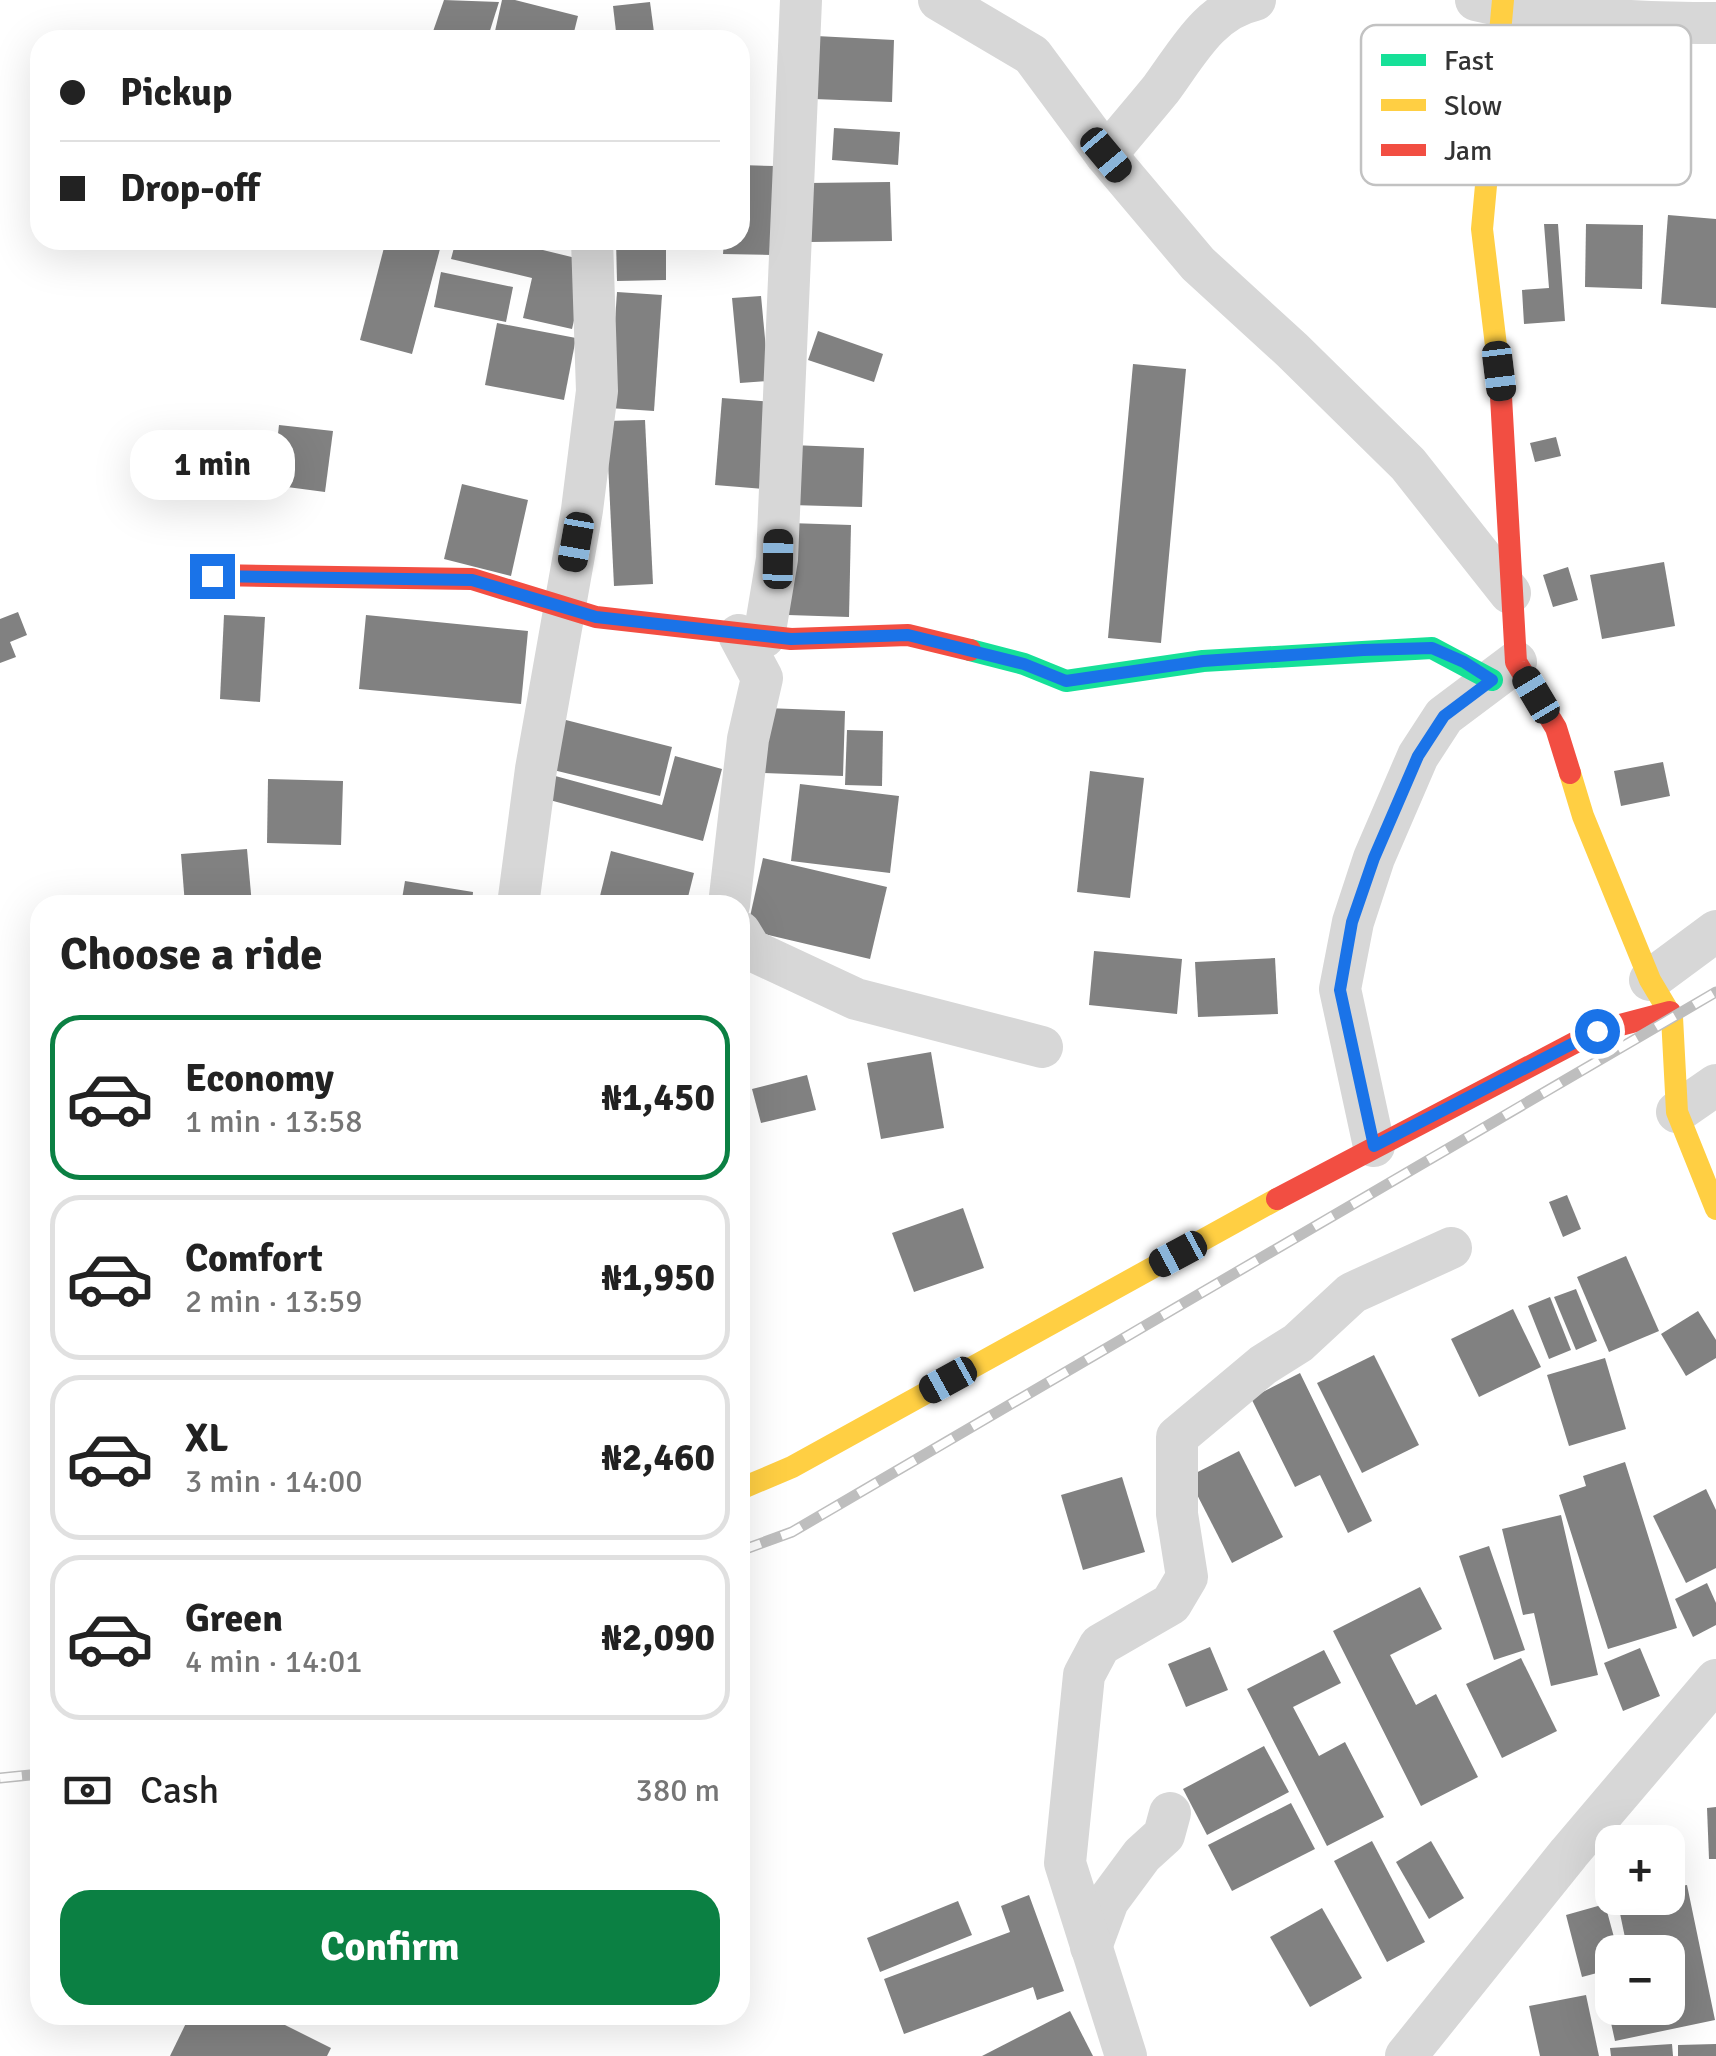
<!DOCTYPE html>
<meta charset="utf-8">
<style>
:root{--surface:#fff;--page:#f2f2f2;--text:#222;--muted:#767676;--line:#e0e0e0;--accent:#0b8043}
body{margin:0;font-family:Signika,sans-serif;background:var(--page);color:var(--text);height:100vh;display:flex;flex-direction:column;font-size:38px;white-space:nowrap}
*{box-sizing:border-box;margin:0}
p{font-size:32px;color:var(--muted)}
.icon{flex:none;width:55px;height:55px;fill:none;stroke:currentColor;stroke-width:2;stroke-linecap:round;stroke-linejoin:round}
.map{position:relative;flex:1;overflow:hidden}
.side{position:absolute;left:30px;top:895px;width:720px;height:1130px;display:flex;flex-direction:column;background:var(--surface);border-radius:30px;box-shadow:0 10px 40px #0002}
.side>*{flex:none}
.banner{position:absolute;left:30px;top:30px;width:720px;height:220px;border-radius:30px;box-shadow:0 10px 40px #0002;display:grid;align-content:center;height:220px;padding:0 30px;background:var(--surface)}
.fabs{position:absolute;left:1595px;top:1825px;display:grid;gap:20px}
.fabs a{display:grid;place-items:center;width:90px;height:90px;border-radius:20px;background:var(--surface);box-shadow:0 10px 40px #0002;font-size:50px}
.end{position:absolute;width:45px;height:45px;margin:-22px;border:12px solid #1a73e8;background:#fff;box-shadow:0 0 0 5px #fff}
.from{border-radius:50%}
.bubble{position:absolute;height:70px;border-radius:30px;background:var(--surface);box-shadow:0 10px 40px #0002;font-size:32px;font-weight:700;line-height:70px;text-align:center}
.car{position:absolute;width:30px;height:60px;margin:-30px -15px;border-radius:12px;box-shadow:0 0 8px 2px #0007;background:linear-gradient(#222 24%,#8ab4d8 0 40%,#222 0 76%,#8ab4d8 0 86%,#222 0)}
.banner b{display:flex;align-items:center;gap:35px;height:95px;font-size:38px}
.banner b+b{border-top:2px solid var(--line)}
.banner i{width:25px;height:25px;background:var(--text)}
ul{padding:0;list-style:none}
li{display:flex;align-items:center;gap:30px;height:165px;margin:0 20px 15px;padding:0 10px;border:5px solid var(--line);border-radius:30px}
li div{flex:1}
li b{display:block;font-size:38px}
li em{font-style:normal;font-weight:700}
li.on{border-color:var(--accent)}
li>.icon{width:90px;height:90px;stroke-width:1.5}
h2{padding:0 30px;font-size:45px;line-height:120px}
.pay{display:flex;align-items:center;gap:25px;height:110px;padding:0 30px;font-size:38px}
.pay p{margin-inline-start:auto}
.primary-button{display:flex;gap:20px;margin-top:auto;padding:20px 30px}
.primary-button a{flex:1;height:115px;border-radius:30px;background:var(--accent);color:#fff;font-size:40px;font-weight:700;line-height:115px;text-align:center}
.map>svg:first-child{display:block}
.building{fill:#818181}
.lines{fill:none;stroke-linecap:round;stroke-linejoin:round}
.street{stroke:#d7d7d7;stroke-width:42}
.fast{stroke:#16e098;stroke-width:22}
.slow{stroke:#ffcf43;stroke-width:22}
.jam{stroke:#f24e42;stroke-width:22}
.rail-casing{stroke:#bebebe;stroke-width:11}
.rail{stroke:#fff;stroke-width:8;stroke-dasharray:22;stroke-linecap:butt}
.route{stroke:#1a73e8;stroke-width:12}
.key{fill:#fff;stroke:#c2c2c2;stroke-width:2.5}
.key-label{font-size:28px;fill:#333}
</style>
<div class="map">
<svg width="1716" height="2056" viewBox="0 0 1716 2056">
<rect width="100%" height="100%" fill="#fff"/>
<g class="building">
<polygon points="444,0 499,2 487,40 430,40"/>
<polygon points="502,0 515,0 578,16 572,40 493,40"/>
<polygon points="650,2 655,40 617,40 613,6"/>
<polygon points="816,36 894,40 892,102 814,99"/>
<polygon points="834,128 900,132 898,165 832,160"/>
<polygon points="740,165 774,166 772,255 723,254 724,240 740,240"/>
<polygon points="890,182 892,241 809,242 808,183"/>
<polygon points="1668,215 1716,219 1716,308 1661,304"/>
<polygon points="1544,224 1558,224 1565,321 1524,324 1522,290 1549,288"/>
<polygon points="1586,224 1643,225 1642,289 1585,287"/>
<polygon points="386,240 405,240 440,249 412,354 360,340"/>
<polygon points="456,240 502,240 588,261 572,329 523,318 532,278 451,259"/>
<polygon points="616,240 666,240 666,280 617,281"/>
<polygon points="441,272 513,287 506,322 434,307"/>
<polygon points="617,292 662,295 654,411 609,408"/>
<polygon points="761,296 769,381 740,383 732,298"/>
<polygon points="497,323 576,338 564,400 485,385"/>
<polygon points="818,331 883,354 874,382 808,360"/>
<polygon points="1133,364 1186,369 1161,643 1108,638"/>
<polygon points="722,398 772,402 765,489 715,485"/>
<polygon points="645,420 653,584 614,586 606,421"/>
<polygon points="279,425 333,431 325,492 272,485"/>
<polygon points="1556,437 1561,456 1535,462 1530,443"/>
<polygon points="792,445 864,448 862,507 791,505"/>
<polygon points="462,484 528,500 511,576 444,559"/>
<polygon points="789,523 851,525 849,617 788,615"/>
<polygon points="1664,562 1675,626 1602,639 1590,575"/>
<polygon points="1568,567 1578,600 1553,607 1543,575"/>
<polygon points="18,612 27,635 10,642 16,657 0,663 0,619"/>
<polygon points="224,615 265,617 260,702 220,699"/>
<polygon points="366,615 528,631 521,704 359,689"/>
<polygon points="766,708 845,711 843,776 764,773"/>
<polygon points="558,718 672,747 660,796 545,768"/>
<polygon points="847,730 883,731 882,786 845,785"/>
<polygon points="675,756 722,769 703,841 542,798 548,774 662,805"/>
<polygon points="1663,762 1670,796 1621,806 1614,771"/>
<polygon points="1090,771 1144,778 1130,898 1077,892"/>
<polygon points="268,779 343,781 341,845 267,843"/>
<polygon points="800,784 899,796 890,873 791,861"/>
<polygon points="247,849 252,905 185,905 181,854"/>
<polygon points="611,851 694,873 686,905 619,905 599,900"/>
<polygon points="763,858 887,887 870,959 747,930"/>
<polygon points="405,881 473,892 472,905 401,905"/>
<polygon points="1094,951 1182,959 1177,1014 1089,1005"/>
<polygon points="1275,958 1278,1014 1198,1017 1195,962"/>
<polygon points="931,1052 944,1128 881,1139 867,1063"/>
<polygon points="807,1075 816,1110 761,1123 752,1089"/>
<polygon points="1567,1195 1581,1229 1563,1237 1549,1202"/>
<polygon points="963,1208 984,1268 914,1292 892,1233"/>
<polygon points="1626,1256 1659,1331 1609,1352 1577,1277"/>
<polygon points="1576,1289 1597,1341 1576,1350 1554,1297"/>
<polygon points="1550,1297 1571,1350 1549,1359 1528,1306"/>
<polygon points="1513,1309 1541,1367 1479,1397 1451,1339"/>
<polygon points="1698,1311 1716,1340 1716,1358 1686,1376 1661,1334"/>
<polygon points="1374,1355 1419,1445 1362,1473 1317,1383"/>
<polygon points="1605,1358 1626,1429 1569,1446 1547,1375"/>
<polygon points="1300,1373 1372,1521 1348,1533 1320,1475 1295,1487 1251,1398"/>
<polygon points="1239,1451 1283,1537 1232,1563 1188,1477"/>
<polygon points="1625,1462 1677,1628 1608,1649 1559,1495 1586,1486 1583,1476"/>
<polygon points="1122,1477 1145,1552 1083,1570 1061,1495"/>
<polygon points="1706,1489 1716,1510 1716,1568 1686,1583 1653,1516"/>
<polygon points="1561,1515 1598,1675 1551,1686 1534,1613 1523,1615 1502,1529"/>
<polygon points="1489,1546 1525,1650 1494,1660 1459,1556"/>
<polygon points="1707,1583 1716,1603 1716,1625 1693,1637 1675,1599"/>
<polygon points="1420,1587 1442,1629 1390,1655 1416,1705 1436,1694 1478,1777 1421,1806 1333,1631"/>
<polygon points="1210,1647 1228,1690 1186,1707 1168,1664"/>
<polygon points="1640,1648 1660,1696 1623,1711 1604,1663"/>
<polygon points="1324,1650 1341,1683 1293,1707 1319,1756 1345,1742 1384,1817 1327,1846 1247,1689"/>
<polygon points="1521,1658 1557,1731 1502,1758 1466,1684"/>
<polygon points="1264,1746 1289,1792 1207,1835 1183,1789"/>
<polygon points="1291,1803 1315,1849 1232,1891 1208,1845"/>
<polygon points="1716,1807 1716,1859 1709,1859 1707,1808"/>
<polygon points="1372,1841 1425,1942 1387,1962 1334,1861"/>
<polygon points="1431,1841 1464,1898 1429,1919 1396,1862"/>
<polygon points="1687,1885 1715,2020 1615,2041 1602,1982 1612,1980 1612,2008 1668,2008 1668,1952 1628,1952 1617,1899 1668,1898 1668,1888"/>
<polygon points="1029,1895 1064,1991 1037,2000 1033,1987 904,2034 884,1979 1010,1932 1001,1906"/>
<polygon points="958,1901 972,1935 880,1972 867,1938"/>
<polygon points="1605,1904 1618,1952 1612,1952 1612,1969 1582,1977 1566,1915"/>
<polygon points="1322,1908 1362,1978 1310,2007 1270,1937"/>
<polygon points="1586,1995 1599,2056 1540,2056 1529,2006"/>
<polygon points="1070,2011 1093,2056 982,2056"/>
<polygon points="190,2015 265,2015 331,2048 327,2056 170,2056"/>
<polygon points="1672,2044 1673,2056 1611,2056 1610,2048"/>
<polygon points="1716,2044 1716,2056 1678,2056 1678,2045"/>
</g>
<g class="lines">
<g class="street">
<polyline points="939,0 1032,55 1106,155 1198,264 1292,350 1408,464 1510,593"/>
<path d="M1476,0C1554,19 1636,23 1716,23"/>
<path d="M1106,155C1124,133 1143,111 1161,89C1187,54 1209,10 1255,0"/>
<polyline points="764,637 777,559 801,0"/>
<polyline points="518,905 536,769 582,510 597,391 592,240"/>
<polyline points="729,905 748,739 762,678 739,635"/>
<polyline points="740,932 751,950 856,999 1042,1047"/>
<polyline points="1650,980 1716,931"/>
<polyline points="1677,1112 1716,1085"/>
<polyline points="1374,1146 1340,989 1353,922 1374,858 1418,756 1444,716 1516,662"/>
<polyline points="1091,1947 1108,1901 1142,1855 1164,1835 1170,1813"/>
<polyline points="1126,2056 1065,1863 1084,1675 1100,1645 1171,1604 1187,1577 1177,1514 1177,1437 1263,1365 1298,1343 1352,1293 1451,1248"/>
<polyline points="1406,2056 1569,1853 1716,1680"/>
</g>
<polyline class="fast" points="970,650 1024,664 1066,681 1203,661 1432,648 1492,680"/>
<g class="slow">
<polyline points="1500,379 1482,229 1503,0"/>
<polyline points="1570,773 1583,816 1650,980 1672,1017 1677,1112 1716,1209"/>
<polyline points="740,1489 792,1467 1277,1199"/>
</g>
<g class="jam">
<polyline points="1500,379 1516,662 1556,728 1570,773"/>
<polyline points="212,575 472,579 596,617 791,639 908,635 970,650"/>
<polyline points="1277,1199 1597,1031 1670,1012"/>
</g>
<defs>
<g id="rail">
<polyline points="740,1551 792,1532 1716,992"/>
<polyline points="0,1778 40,1774"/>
</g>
</defs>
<use href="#rail" class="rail-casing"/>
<use href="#rail" class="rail"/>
</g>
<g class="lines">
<polyline class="route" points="212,576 472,580 596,617 791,639 908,635 1024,664 1066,681 1203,661 1363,650 1432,648 1464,662 1492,680 1444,716 1418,756 1374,858 1352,922 1340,990 1374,1146 1597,1031"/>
</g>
<rect x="1361" y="25" width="330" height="160" rx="15" class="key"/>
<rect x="1381" y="54" width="45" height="12" fill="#16e098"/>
<rect x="1381" y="99" width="45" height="12" fill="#ffcf43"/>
<rect x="1381" y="144" width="45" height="12" fill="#f24e42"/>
<g class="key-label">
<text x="1444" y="70">Fast</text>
<text x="1444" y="115">Slow</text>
<text x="1444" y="160">Jam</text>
</g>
</svg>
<div class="fabs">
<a>+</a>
<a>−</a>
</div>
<i class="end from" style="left:1597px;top:1031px"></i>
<i class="end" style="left:212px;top:576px"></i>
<div class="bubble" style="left:130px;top:430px;width:165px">1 min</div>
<i class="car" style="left:1106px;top:155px;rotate:140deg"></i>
<i class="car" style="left:1499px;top:371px;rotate:173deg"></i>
<i class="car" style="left:576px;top:542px;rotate:190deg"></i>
<i class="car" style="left:778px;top:559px;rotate:1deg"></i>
<i class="car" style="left:1536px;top:695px;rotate:329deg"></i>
<i class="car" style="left:1178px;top:1254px;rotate:242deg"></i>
<i class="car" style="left:948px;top:1380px;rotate:241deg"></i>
<div class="banner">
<b><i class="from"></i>Pickup</b>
<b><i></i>Drop-off</b>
</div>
<section class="side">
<h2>Choose a ride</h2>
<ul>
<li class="on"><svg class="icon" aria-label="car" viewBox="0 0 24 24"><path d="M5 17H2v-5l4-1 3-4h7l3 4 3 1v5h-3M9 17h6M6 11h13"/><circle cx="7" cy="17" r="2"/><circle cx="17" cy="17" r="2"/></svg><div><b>Economy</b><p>1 min · 13:58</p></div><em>₦1,450</em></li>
<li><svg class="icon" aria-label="car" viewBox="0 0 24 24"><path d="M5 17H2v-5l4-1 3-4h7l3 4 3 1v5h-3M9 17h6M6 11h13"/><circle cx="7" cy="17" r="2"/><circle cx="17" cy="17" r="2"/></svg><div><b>Comfort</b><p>2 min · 13:59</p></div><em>₦1,950</em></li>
<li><svg class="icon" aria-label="car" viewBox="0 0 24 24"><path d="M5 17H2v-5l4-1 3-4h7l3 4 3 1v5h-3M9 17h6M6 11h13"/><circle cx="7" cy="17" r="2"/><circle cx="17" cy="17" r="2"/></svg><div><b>XL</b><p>3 min · 14:00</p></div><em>₦2,460</em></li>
<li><svg class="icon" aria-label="car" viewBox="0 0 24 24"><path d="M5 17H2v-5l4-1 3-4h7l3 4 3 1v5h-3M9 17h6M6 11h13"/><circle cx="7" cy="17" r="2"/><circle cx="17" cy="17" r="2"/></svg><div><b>Green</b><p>4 min · 14:01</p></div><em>₦2,090</em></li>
</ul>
<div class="pay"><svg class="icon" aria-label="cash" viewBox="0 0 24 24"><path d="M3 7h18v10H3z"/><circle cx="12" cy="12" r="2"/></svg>Cash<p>380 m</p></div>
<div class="primary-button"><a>Confirm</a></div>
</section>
</div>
